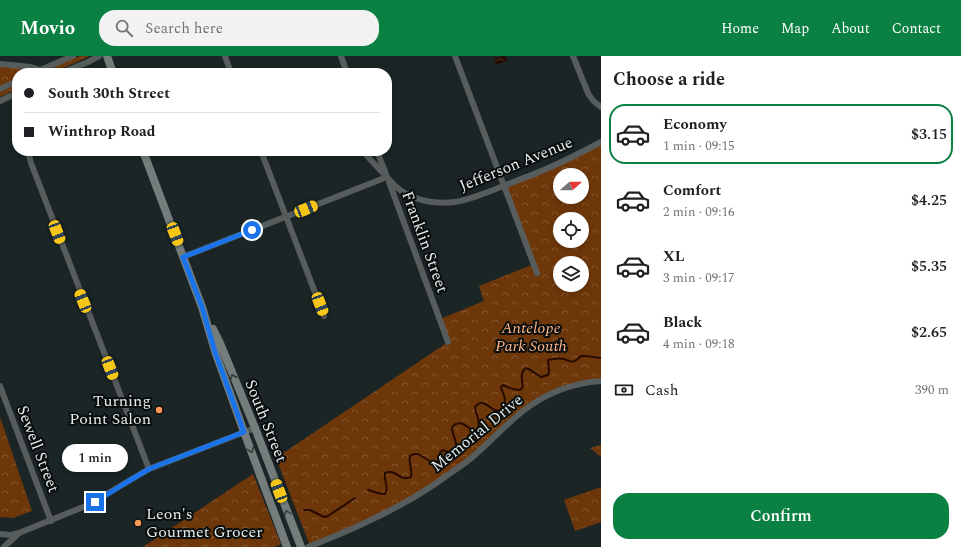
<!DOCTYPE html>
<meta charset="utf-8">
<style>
:root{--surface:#fff;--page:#f2f2f2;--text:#202124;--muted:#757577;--line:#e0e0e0;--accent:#0b8043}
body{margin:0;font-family:Spectral,serif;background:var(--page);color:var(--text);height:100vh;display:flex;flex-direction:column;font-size:15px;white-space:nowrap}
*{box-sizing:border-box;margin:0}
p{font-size:13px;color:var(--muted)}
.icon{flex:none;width:22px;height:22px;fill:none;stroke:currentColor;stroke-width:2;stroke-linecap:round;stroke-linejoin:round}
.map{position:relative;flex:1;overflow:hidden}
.sheet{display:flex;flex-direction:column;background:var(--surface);width:360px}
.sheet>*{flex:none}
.banner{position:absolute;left:12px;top:12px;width:380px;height:88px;border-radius:16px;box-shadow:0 2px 6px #0003;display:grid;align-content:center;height:88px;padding:0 12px;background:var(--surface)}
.needle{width:26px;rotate:69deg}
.buttons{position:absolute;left:553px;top:112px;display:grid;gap:8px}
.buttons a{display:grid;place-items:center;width:36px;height:36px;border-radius:50%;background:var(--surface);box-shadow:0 2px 6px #0003;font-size:20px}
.end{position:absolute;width:18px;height:18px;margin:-9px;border:5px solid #1a73e8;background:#fff;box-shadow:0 0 0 2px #fff}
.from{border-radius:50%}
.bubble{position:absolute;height:28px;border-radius:14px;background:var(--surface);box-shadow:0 2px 6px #0003;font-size:13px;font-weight:600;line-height:28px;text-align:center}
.car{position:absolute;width:12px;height:24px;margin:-12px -6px;border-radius:5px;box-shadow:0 0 3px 1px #0007;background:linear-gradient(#f5c518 24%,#345 0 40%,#f5c518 0 76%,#345 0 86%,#f5c518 0)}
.banner b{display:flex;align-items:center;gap:14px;height:38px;font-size:15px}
.banner b+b{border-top:1px solid var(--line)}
.banner i{width:10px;height:10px;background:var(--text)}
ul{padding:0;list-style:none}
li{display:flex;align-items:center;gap:12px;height:60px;margin:0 8px 6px;padding:0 4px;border:2px solid transparent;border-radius:16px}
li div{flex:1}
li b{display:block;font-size:15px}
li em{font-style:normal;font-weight:600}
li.selected{border-color:var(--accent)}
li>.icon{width:36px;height:36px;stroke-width:1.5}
h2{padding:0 12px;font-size:18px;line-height:48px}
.pay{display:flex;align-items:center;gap:10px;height:44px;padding:0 12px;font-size:15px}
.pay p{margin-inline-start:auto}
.cta{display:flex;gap:8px;margin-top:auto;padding:8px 12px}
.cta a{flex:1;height:46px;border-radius:16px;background:var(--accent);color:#fff;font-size:16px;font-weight:600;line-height:46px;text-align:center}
header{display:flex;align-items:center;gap:24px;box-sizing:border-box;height:56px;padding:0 20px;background:var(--accent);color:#fff}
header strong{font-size:19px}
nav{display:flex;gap:22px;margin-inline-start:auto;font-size:14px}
.search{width:280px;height:36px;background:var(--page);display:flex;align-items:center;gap:10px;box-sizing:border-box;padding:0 14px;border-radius:16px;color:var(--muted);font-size:15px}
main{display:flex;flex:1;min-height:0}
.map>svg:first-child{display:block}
.park{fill:url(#park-crowns);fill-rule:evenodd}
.garden{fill:url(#garden-dots)}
.water{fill:url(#water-waves)}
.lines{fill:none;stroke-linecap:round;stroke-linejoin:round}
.stream{stroke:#270a00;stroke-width:2}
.minor{stroke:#575c5c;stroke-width:6}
.secondary{stroke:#747c7c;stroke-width:8}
.oneway{stroke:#343939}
.route{stroke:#1a73e8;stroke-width:5}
.poi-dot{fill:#fe9b58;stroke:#090d0d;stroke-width:1.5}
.labels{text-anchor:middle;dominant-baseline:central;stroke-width:4;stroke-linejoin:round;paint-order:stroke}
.street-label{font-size:16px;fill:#e5ecec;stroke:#090d0d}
.park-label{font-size:16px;font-style:italic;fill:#fbb487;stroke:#090d0d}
.poi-label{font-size:16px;fill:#e5ecec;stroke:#090d0d;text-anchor:end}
</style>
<header>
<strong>Movio</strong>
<div class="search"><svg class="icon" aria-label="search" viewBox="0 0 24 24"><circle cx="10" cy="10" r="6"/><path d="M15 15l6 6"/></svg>Search here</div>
<nav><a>Home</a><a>Map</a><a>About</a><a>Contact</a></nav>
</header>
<main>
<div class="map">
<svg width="601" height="491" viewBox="0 0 601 491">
<defs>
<pattern id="park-crowns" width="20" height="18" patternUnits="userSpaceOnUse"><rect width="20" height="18" fill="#6e370a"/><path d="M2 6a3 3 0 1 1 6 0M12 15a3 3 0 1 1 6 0" fill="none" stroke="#83542e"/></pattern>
<pattern id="garden-dots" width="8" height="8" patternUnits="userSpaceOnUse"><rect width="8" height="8" fill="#6e370a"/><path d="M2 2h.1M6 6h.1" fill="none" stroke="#83542e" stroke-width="1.8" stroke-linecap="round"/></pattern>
<pattern id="water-waves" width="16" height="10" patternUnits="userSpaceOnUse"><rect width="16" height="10" fill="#270a00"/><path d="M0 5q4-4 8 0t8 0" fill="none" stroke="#462e25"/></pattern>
</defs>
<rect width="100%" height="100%" fill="#1b2526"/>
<g class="park">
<polygon points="0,8 31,11 33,17 17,17 17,25 0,33"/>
<path d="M601,86V325H594L543,341L469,403L412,442L310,490L276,402L448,286L440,263L484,245L479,230L534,208L505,129ZM560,119H582V141H560ZM560,163H582V185H560ZM560,207H582V229H560Z"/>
<polygon points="0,361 32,455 13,462 0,461"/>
<polygon points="601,389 601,401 590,392"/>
<polygon points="253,418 281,488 274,491 143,491"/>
<polygon points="601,431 601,466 575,475 564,444"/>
</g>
<g class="garden">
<polygon points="80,0 88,0 88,1 58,14 56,14 55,13 55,10 56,9"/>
<polygon points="17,28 17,33 0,41 0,36"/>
</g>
<polygon class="water" points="502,0 505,0 507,5 496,9 494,3"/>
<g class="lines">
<g class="stream">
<path d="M368,434C374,435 379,439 385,438C390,431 383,425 385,417C397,412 398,426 411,421C413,414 408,407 410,400L414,398H418L433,407L437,406L440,403V396L443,394C446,396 448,397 451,395C465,390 444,372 456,368C459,367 461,367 463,368C467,370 470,373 473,375L478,373C481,365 476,359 475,351C484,341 488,352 495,354C501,357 505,349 505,344C505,340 502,336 501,331L503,329C507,331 514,334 519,334C528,332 516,319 526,312C532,314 535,318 541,321L548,319L549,315L548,304C552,303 560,302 564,303C573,307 574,307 581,300H586L601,302"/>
<polyline points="304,454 310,454 324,461 328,460 355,442"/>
</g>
<g class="minor">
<polyline points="225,0 231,17"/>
<polyline points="341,0 347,17"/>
<polyline points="455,0 537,217"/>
<path d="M573,0L588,37C591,43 595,47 601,51"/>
<polyline points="0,8 31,11 40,14 42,17"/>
<polyline points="33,17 73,0"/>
<polyline points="61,17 88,6 99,0"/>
<polyline points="0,33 17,25"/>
<polyline points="0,45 17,37"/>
<polyline points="28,95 31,107 149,413"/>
<polyline points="261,95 324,260"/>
<path d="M362,95C370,103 377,111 385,119C393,128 397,133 408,139C423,146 439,148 455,146C469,144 482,138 496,133C515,125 536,118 555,109C571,102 586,94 601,86"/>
<polyline points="377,95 386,118"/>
<polyline points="389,126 448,286"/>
<polyline points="183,201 387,121"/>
<polyline points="0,330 51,465"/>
<polyline points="0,478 11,479 19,477 88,449 149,413 255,372"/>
<polyline points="4,491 17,479"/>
<path d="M308,491C352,474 395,455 435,428C446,420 458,412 469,404C488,388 504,370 523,355C546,337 572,327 601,325"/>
</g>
<g class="secondary">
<polyline points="107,0 113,17"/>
<polyline points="143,95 202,251 216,298 244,376 287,491"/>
<polyline points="213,273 220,287 255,372 301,491"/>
</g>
</g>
<defs><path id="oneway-chevron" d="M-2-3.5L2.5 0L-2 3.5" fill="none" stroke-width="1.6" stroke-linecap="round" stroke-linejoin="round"/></defs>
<g class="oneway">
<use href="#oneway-chevron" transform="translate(233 321) rotate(-113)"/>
<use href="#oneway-chevron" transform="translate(251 394) rotate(69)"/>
<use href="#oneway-chevron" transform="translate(287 457) rotate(-111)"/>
</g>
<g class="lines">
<polyline class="route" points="95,446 127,426 149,413 244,376 215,296 202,251 183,201 252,174"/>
</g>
<g class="poi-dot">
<circle cx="159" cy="354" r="4"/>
<circle cx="138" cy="467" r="4"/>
</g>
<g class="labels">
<g class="street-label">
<text transform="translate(516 108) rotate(-22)">Jefferson Avenue</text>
<text transform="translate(425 186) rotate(70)">Franklin Street</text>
<text transform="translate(266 365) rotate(68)">South Street</text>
<text transform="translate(477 377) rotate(-39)">Memorial Drive</text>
<text transform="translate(38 393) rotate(69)">Sewell Street</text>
</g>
<g class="park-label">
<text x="531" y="272">Antelope<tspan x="531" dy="18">Park South</tspan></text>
</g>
<g class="poi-label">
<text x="151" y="345">Turning<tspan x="151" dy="18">Point Salon</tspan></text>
<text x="146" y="458" text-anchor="start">Leon's<tspan x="146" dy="18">Gourmet Grocer</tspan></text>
</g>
</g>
</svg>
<div class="buttons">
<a><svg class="needle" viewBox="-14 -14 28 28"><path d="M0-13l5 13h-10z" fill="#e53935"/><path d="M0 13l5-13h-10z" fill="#757577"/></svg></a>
<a><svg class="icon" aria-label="locate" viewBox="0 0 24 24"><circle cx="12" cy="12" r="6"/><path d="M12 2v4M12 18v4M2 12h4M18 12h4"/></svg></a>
<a><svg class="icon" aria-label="layers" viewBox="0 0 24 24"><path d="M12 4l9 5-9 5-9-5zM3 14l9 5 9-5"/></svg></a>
</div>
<i class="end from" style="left:252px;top:174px"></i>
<i class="end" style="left:95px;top:446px"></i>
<div class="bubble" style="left:62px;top:388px;width:66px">1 min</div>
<i class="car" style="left:306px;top:153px;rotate:68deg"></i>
<i class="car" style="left:57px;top:176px;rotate:159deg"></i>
<i class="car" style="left:175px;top:178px;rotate:159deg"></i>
<i class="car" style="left:83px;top:245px;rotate:338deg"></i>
<i class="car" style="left:320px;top:248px;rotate:159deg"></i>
<i class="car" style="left:110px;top:312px;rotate:159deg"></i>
<i class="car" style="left:279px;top:435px;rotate:339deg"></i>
<div class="banner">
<b><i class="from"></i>South 30th Street</b>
<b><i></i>Winthrop Road</b>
</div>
</div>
<section class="sheet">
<h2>Choose a ride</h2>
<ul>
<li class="selected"><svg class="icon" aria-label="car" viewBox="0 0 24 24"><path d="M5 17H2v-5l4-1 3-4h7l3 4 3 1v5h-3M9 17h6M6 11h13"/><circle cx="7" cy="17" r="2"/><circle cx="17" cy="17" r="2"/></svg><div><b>Economy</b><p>1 min · 09:15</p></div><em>$3.15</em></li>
<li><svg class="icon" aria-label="car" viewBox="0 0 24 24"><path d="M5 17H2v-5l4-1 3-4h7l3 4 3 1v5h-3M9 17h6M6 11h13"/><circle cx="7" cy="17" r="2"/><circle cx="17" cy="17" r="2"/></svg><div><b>Comfort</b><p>2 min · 09:16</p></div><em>$4.25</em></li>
<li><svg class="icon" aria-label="car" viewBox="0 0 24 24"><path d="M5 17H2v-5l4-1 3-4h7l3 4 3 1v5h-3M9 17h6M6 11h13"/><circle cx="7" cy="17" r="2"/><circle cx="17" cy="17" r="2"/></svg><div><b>XL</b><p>3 min · 09:17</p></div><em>$5.35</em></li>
<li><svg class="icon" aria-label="car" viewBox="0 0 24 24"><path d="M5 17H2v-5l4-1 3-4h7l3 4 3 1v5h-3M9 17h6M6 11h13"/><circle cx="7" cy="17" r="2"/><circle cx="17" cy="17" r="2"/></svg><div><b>Black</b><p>4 min · 09:18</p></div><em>$2.65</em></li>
</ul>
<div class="pay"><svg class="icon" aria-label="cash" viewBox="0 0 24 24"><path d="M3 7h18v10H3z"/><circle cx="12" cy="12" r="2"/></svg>Cash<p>390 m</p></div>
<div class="cta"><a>Confirm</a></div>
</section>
</main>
